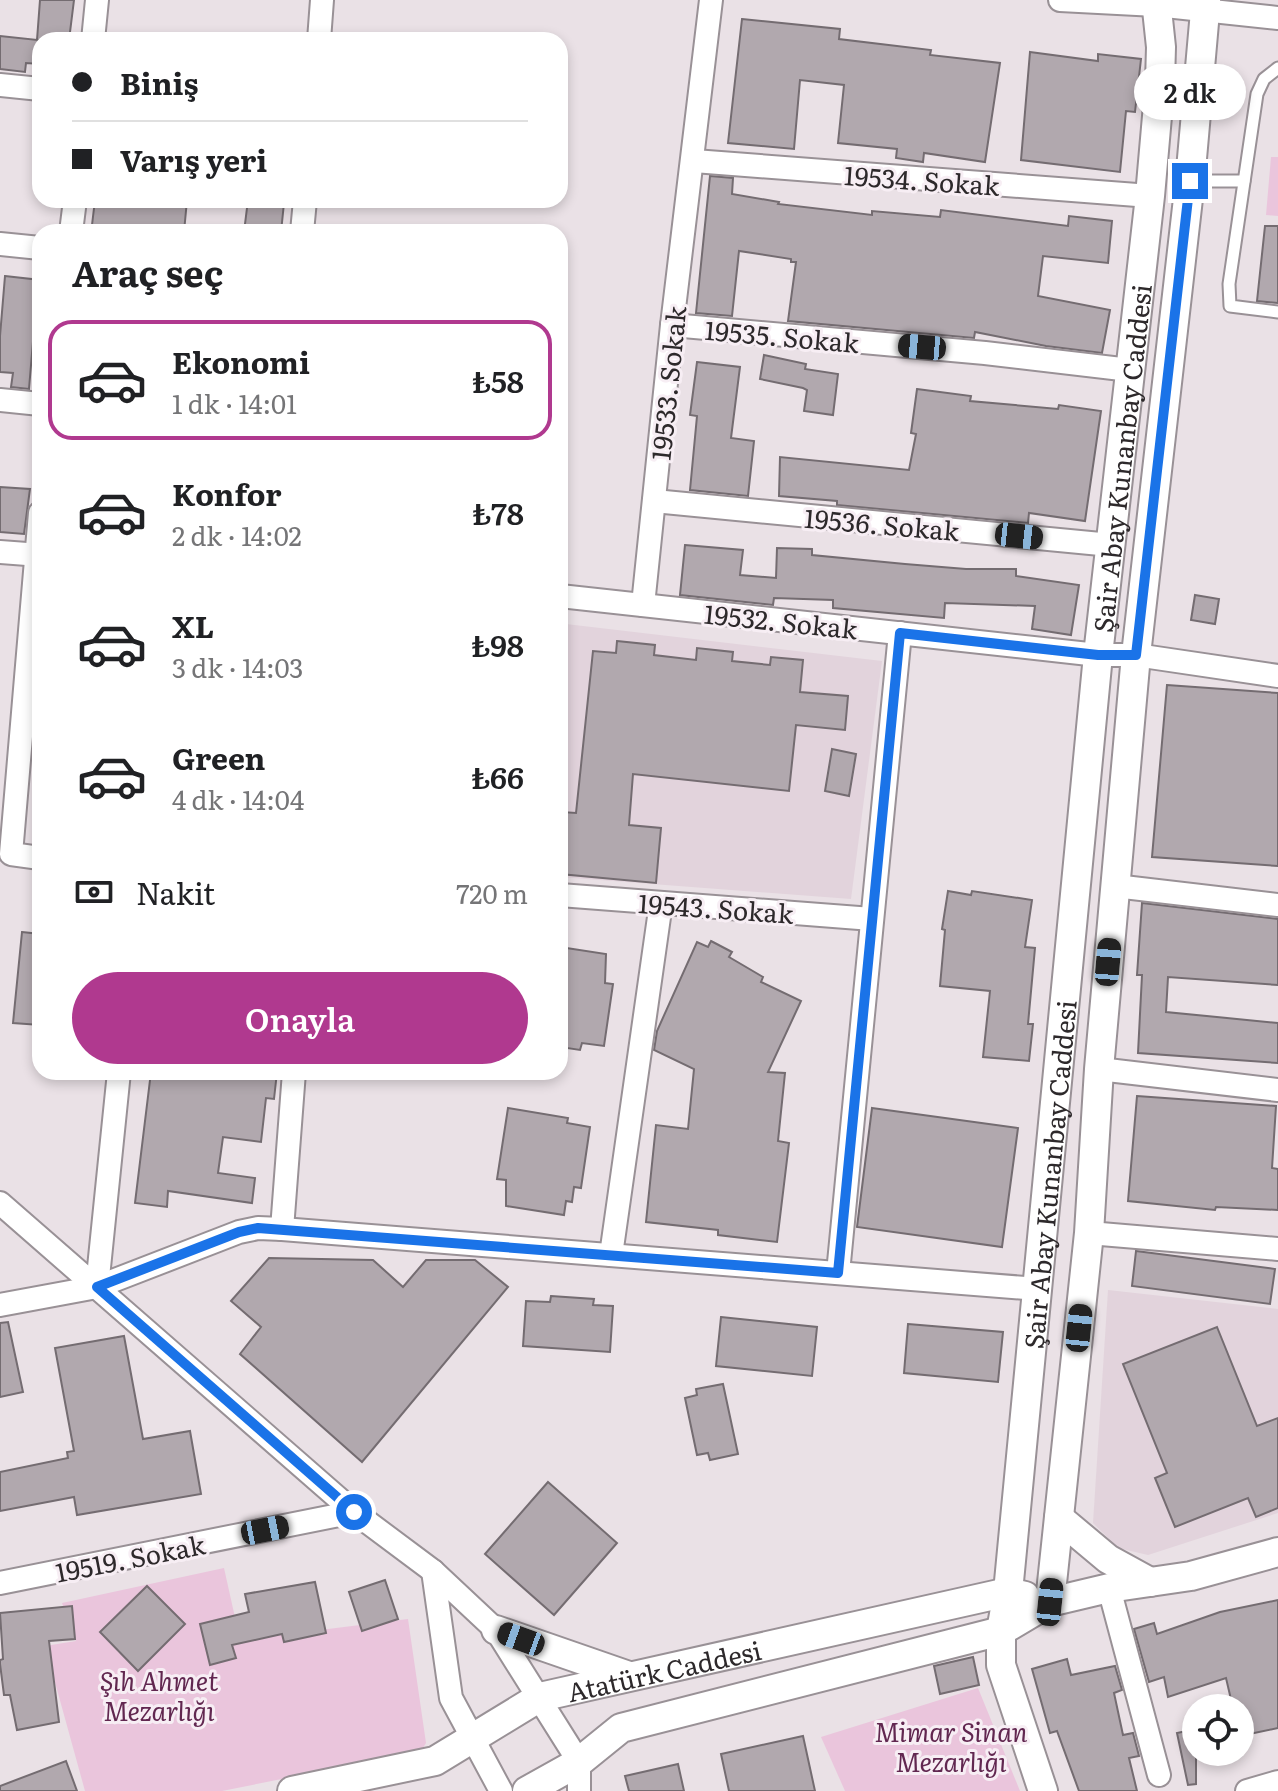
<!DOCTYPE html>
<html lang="tr">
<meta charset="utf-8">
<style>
:root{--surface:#fff;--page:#f6f6f6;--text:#202124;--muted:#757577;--line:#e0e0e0;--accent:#b0398f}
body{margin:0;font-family:Literata,serif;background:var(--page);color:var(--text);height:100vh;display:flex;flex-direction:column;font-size:30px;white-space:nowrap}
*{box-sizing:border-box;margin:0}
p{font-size:26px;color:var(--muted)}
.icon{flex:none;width:44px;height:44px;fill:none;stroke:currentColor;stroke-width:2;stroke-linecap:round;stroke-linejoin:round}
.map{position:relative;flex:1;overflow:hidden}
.details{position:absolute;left:32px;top:224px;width:536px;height:856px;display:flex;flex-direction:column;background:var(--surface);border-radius:24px;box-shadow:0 4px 12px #0003}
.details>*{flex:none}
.hud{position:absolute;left:32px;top:32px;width:536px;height:176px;border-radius:24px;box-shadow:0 4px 12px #0003;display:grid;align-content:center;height:176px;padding:0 40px;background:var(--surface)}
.buttons{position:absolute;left:1182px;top:1694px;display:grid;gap:16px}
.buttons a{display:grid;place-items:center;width:72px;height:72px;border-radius:50%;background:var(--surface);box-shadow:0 4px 12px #0003;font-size:40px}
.end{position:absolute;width:36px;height:36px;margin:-18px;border:10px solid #1a73e8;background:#fff;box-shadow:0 0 0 4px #fff}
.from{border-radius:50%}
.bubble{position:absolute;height:56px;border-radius:28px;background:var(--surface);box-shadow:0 4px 12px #0003;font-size:26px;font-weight:600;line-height:56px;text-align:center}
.car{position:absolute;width:24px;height:48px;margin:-24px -12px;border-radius:10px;box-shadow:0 0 6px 2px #0007;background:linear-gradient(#222 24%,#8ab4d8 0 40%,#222 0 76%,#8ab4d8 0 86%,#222 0)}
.hud b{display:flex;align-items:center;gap:28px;height:76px;font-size:30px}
.hud b+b{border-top:2px solid var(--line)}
.hud i{width:20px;height:20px;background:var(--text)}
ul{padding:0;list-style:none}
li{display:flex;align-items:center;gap:24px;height:120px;margin:0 16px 12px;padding:0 24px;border:4px solid transparent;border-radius:24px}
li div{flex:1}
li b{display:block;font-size:30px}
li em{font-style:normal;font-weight:600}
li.on{border-color:var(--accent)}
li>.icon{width:72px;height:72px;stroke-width:1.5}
h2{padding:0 40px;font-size:36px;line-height:96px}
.pay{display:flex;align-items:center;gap:20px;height:88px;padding:0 40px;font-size:30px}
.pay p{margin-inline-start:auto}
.button{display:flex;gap:16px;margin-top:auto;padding:16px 40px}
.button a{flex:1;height:92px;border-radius:48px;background:var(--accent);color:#fff;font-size:32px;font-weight:600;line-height:92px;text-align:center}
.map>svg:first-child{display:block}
.built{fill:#e2d3dc}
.green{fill:#eac5dc}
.building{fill:#b1a8ae;stroke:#746c71;stroke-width:2}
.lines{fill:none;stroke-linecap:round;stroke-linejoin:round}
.service-casing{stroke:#999196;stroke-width:15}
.minor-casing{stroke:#999196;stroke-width:26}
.tertiary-casing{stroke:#999196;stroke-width:32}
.service{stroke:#fff;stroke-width:11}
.minor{stroke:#fff;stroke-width:22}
.tertiary{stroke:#fff;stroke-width:28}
.route{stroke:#1a73e8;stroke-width:10}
.labels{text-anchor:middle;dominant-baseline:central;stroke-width:6;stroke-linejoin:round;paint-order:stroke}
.street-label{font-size:26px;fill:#2d292b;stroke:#f7eef4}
.park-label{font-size:26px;font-style:italic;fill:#612750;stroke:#f7eef4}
</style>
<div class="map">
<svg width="1278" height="1791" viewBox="0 0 1278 1791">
<rect width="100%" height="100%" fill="#eae1e6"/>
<g class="built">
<polygon points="566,624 882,661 851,899 560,877 560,680"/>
<polygon points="1108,1290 1278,1309 1278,1513 1148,1555 1118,1548 1093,1523"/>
</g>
<g class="green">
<polygon points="1271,157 1278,157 1278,216 1266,215"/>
<polygon points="224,1568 240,1640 408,1619 426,1743 421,1751 222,1791 85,1791 45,1646 76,1641 62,1603"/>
<polygon points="978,1688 1020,1791 845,1791 821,1737"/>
</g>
<g class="building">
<polygon points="40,0 74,0 69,40 39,40 40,64 26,63 25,72 0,69 0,36 37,40"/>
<polygon points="742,19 840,29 839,39 931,50 930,55 1000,63 985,162 924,153 923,162 896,158 897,149 838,143 844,85 800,80 794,149 728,143"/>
<polygon points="1030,52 1098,61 1098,54 1141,59 1135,112 1126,111 1120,172 1021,160"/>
<polygon points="710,176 733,178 732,194 779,202 778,204 872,215 872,211 940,217 941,210 1068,226 1069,216 1112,221 1108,263 1043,256 1038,296 1110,310 1102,353 1046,346 975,332 974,338 788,321 796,262 791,262 791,259 739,251 732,316 696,313"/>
<polygon points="95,200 187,200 184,232 92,225"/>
<polygon points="248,200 284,203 281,232 244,232"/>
<polygon points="1265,226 1278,226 1278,303 1257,301"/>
<polygon points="5,276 40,280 40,319 35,318 29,389 11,387 13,373 0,372 0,336"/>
<polygon points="764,355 806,364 805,369 838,374 833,415 804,411 807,390 803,388 760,379"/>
<polygon points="697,362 740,367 731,438 754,441 748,496 690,490 697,416 690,415"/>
<polygon points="917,389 971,396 970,401 1058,409 1059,405 1101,411 1085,521 1029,513 1028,523 837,505 837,501 779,496 780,457 909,470 916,434 911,433"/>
<polygon points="0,487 30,489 24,534 0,532"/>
<polygon points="685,545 743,550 740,575 776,578 777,548 812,549 812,555 905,564 966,569 1016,569 1016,576 1079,585 1071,635 1032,629 1035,606 945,603 944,618 833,608 833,600 774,598 773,605 680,595"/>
<polygon points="1195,595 1219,599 1215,624 1191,620"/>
<polygon points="617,641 655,645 654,655 696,660 697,648 733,652 732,661 770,665 771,657 803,660 800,692 848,696 845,730 796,725 789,791 633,774 629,825 661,828 656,883 560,874 562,812 576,813 593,651 616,653"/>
<polygon points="1167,685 1278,693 1278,866 1152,857"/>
<polygon points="832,749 856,754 849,796 825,791"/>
<polygon points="948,891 971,895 972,891 1032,900 1025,947 1035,948 1028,1024 1033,1024 1029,1061 983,1057 990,991 940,986 945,930 942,929"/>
<polygon points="1142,903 1278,919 1278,985 1168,977 1166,1012 1278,1023 1278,1063 1138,1053 1142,975 1137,975"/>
<polygon points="22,932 40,934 40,1025 13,1023"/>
<polygon points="711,941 732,952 729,957 763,977 761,982 801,1001 768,1072 785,1073 778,1141 789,1143 777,1242 718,1235 718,1230 646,1222 656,1125 688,1129 694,1069 654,1050 657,1031 697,942 708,947"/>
<polygon points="560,947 606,954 605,983 613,984 604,1046 582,1043 580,1050 560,1047"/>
<polygon points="151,1072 277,1072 274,1099 266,1098 261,1142 223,1137 218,1173 255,1178 252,1203 168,1191 167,1207 135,1203"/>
<polygon points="1137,1096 1276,1106 1272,1168 1278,1169 1278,1210 1216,1207 1215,1210 1128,1201"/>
<polygon points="508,1108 568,1118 567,1123 590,1127 581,1188 574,1187 572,1202 566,1201 564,1215 506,1206 506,1180 497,1179"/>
<polygon points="872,1108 1018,1128 1002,1247 857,1227"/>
<polygon points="1136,1251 1275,1269 1270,1304 1132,1286"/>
<polygon points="269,1258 373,1260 403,1287 426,1260 475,1260 508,1287 362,1462 240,1354 261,1327 231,1301"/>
<polygon points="551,1296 594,1299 593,1305 613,1306 610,1352 523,1346 526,1301 550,1302"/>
<polygon points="721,1317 817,1327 812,1376 716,1366"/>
<polygon points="8,1322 23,1392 0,1397 0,1323"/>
<polygon points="908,1324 1003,1332 998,1382 904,1373"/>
<polygon points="1217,1327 1257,1426 1278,1418 1278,1508 1256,1517 1248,1498 1175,1527 1155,1478 1167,1473 1123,1364"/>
<polygon points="124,1336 143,1439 190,1431 201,1494 77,1515 74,1497 0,1511 0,1472 68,1458 67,1452 74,1451 55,1348"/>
<polygon points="723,1384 738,1454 710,1460 708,1453 697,1455 685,1398 697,1395 696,1389"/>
<polygon points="548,1482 617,1543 554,1615 485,1554"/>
<polygon points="385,1580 398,1619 362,1631 349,1592"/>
<polygon points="315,1582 326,1633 284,1642 282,1634 232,1645 236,1658 210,1665 200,1624 249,1612 245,1594"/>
<polygon points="147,1586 185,1624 138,1671 100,1632"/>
<polygon points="1278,1600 1278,1728 1240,1736 1240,1708 1233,1708 1226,1678 1168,1697 1164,1677 1149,1682 1134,1629 1154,1623 1157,1634 1220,1612"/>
<polygon points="72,1606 75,1639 49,1641 59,1722 17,1730 10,1695 4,1695 0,1664 0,1660 3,1659 0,1613"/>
<polygon points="973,1657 979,1685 940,1694 934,1666"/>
<polygon points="1067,1659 1071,1675 1115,1666 1122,1690 1114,1693 1123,1735 1133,1733 1139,1756 1129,1758 1137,1791 1079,1791 1057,1731 1050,1733 1032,1669"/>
<polygon points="1196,1729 1196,1784 1188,1785 1177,1733"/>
<polygon points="803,1736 815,1791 729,1791 721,1754"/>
<polygon points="66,1761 77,1791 0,1791 0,1786"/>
<polygon points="678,1764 684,1791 629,1791 625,1776"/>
</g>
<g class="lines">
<defs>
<g id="service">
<polyline points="1278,68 1264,79 1257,94 1229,284 1230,306 1278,312"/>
<polyline points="1190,181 1244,181"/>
</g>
<g id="minor">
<polyline points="1060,0 1156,5 1278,18"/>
<polyline points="93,40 97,0"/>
<polyline points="319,40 322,0"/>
<polyline points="0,85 40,89"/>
<polyline points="694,161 1150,196"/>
<polyline points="71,232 75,200"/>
<polyline points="302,232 305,200"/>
<polyline points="0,244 40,248"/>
<polyline points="672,325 985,353 1130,370"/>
<polyline points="0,400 40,404"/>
<polyline points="654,501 1111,545"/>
<polyline points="40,513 11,854 40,858"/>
<polyline points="0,552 40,555"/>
<polyline points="560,596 1098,655 1136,655 1278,676"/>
<polyline points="643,605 672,325 711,0"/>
<polyline points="1115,886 1278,905"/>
<polyline points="560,895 872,919"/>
<polyline points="1099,1069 1278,1090"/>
<polyline points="0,1203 354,1512 433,1571 496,1630 579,1762 579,1791"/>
<polyline points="282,1229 1038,1289"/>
<polyline points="1089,1233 1278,1249"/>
<polyline points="611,1255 661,903"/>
<polyline points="838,1273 900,633"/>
<polyline points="97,1287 119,1072"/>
<polyline points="0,1305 97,1287 239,1232 258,1228 282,1229 294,1072"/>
<polyline points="433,1571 451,1698 501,1791"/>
<polyline points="0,1583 354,1512"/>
<polyline points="1109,1588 1159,1775"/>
<polyline points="1247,1791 1278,1782"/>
</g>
<g id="tertiary">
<polyline points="1059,1518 1108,1559 1150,1582"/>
<polyline points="1050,1602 1089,1233 1099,1069 1136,655 1190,181 1206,0"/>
<polyline points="496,1630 629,1676"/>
<path id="s1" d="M292,1791L435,1761L540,1697L1008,1592L1025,1596"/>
<polyline points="527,1791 579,1762 621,1728 1001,1631 1050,1602 1109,1588 1191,1576 1278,1552"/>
<path id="s2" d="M1043,1791L1001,1665V1631L1008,1592L1098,655L1150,196L1160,82L1161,47L1156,0"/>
</g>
</defs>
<use href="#service" class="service-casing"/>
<use href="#minor" class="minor-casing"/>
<use href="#tertiary" class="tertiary-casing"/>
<use href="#service" class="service"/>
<use href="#minor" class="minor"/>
<use href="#tertiary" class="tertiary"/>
</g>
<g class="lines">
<polyline class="route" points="354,1512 97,1287 239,1232 258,1228 838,1273 900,633 1098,655 1136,655 1190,181"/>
</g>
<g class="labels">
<g class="street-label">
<text transform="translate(922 179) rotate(4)">19534. Sokak</text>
<text transform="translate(782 335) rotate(5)">19535. Sokak</text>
<text transform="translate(667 383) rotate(-84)">19533. Sokak</text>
<text stroke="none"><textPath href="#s2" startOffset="1346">Şair Abay Kunanbay Caddesi</textPath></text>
<text transform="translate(882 523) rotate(5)">19536. Sokak</text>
<text transform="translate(781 620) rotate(6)">19532. Sokak</text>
<text transform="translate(716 907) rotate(4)">19543. Sokak</text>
<text stroke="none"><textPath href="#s2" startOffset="626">Şair Abay Kunanbay Caddesi</textPath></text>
<text transform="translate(130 1557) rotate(-11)">19519. Sokak</text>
<text stroke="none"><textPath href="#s1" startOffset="396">Atatürk Caddesi</textPath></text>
</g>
<g class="park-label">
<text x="159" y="1679">Şıh Ahmet<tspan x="159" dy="30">Mezarlığı</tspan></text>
<text x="951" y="1730">Mimar Sinan<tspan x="951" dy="30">Mezarlığı</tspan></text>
</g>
</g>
</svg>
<div class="buttons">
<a><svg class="icon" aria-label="locate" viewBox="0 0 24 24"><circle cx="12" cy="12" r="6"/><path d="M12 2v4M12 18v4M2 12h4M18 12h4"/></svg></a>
</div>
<i class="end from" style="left:354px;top:1512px"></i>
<i class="end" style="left:1190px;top:181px"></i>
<div class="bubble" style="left:1134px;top:64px;width:112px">2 dk</div>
<i class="car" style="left:922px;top:347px;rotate:275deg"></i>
<i class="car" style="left:1019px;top:536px;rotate:96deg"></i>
<i class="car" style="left:1108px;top:962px;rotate:5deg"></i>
<i class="car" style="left:1079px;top:1328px;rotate:6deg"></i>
<i class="car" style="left:265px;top:1530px;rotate:79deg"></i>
<i class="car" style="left:1050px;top:1602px;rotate:6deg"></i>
<i class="car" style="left:521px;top:1639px;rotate:290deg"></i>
<div class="hud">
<b><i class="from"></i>Biniş</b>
<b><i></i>Varış yeri</b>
</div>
<section class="details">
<h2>Araç seç</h2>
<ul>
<li class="on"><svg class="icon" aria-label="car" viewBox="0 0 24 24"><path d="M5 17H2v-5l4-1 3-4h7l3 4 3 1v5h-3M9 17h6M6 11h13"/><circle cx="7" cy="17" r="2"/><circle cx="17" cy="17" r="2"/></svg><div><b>Ekonomi</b><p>1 dk · 14:01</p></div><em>₺58</em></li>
<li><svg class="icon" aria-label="car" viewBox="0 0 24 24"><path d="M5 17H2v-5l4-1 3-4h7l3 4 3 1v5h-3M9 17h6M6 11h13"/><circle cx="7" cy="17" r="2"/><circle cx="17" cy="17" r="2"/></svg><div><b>Konfor</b><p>2 dk · 14:02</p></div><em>₺78</em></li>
<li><svg class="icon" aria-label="car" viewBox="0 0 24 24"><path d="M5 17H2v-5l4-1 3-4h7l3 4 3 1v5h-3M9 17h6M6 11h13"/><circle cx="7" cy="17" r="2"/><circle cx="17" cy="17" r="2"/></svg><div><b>XL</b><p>3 dk · 14:03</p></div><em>₺98</em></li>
<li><svg class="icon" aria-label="car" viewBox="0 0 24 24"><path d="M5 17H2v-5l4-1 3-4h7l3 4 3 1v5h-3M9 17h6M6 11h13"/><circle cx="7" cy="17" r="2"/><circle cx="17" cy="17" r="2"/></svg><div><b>Green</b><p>4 dk · 14:04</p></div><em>₺66</em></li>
</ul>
<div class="pay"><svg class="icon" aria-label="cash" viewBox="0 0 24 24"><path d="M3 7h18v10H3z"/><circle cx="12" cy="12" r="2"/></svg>Nakit<p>720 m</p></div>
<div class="button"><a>Onayla</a></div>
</section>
</div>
